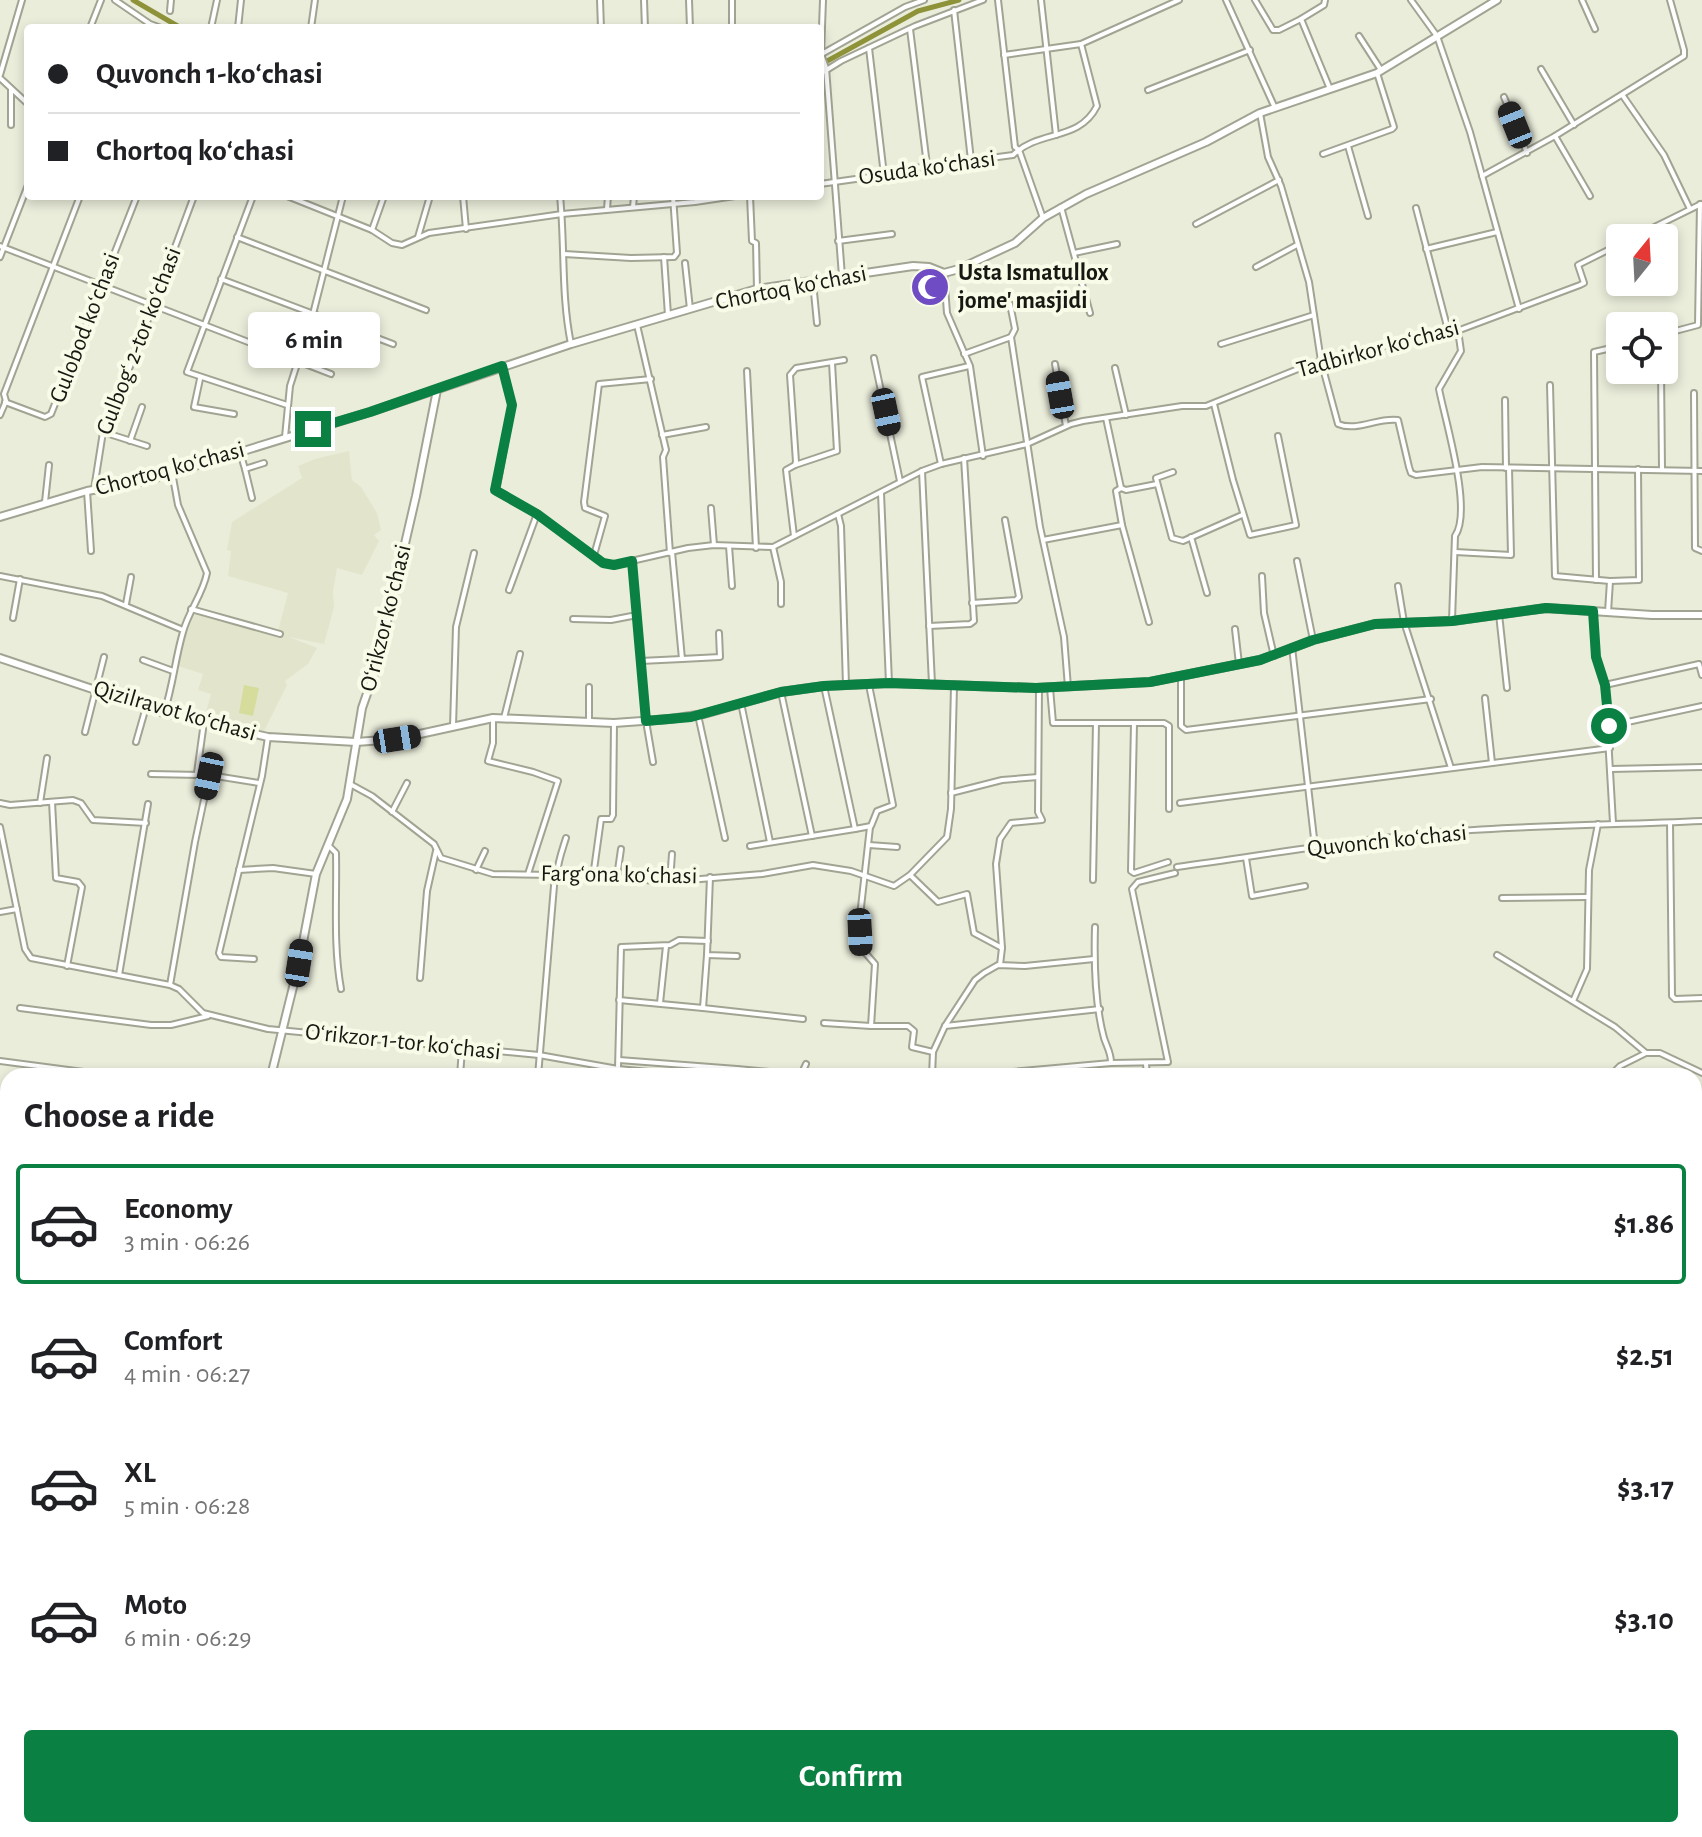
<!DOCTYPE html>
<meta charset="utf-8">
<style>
:root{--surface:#fff;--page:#f2f2f2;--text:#202124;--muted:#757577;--line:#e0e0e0;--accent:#0b8043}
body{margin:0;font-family:"Alegreya Sans",sans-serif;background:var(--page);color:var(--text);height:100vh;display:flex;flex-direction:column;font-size:30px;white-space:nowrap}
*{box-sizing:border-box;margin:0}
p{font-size:26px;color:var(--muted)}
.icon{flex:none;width:44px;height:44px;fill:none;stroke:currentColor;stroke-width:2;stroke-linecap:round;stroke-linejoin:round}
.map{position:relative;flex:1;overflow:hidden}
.drawer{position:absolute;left:0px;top:1068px;width:1702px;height:770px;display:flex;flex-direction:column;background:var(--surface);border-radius:24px 24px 0 0;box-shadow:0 4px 12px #0003}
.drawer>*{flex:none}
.top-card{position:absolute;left:24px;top:24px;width:800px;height:176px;border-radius:8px;box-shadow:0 4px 12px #0003;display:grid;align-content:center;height:176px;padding:0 24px;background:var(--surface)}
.needle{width:52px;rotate:18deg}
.buttons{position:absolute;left:1606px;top:224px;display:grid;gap:16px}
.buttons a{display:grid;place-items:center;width:72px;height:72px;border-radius:8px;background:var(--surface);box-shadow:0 4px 12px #0003;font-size:40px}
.end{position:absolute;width:36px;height:36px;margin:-18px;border:10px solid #0b8043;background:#fff;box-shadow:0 0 0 4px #fff}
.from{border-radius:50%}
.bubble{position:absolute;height:56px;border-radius:8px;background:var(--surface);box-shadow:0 4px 12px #0003;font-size:26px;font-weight:600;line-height:56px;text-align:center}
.car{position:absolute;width:24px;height:48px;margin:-24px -12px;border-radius:10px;box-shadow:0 0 6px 2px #0007;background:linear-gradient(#222 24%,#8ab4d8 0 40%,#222 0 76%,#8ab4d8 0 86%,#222 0)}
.top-card b{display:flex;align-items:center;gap:28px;height:76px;font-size:30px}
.top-card b+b{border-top:2px solid var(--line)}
.top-card i{width:20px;height:20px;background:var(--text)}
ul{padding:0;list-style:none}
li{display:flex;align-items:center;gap:24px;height:120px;margin:0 16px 12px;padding:0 8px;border:4px solid transparent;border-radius:8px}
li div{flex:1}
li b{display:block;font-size:30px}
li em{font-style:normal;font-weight:600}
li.active{border-color:var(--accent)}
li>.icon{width:72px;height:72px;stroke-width:1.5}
h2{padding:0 24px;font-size:36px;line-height:96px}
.cta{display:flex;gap:16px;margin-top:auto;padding:16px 24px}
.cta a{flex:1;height:92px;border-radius:8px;background:var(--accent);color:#fff;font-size:32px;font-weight:600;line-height:92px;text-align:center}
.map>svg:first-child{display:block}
.built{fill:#e2e5cb}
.green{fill:#d5dc9c}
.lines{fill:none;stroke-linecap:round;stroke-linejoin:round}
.canal{stroke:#8e933a;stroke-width:5}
.street-casing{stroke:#a2a493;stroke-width:8}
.secondary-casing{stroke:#a2a493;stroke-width:10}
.primary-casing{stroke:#a2a493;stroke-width:11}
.street{stroke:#fff;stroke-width:4}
.secondary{stroke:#fff;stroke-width:6}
.primary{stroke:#fff;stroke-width:7}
.route{stroke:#0b8043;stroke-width:10}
.labels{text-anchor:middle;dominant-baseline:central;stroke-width:8;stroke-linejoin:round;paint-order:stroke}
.street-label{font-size:24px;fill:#171811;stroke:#f8fbe8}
.poi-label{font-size:24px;font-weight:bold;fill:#171811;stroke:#f8fbe8;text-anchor:start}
</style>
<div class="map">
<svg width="1702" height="1837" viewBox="0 0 1702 1837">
<rect width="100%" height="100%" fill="#ebeddb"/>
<polygon class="built" points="349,451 352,480 361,487 377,513 381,530 374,535 379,541 362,575 337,568 333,592 334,607 324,644 289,637 317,648 308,664 285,681 287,685 264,731 204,719 211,694 198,690 203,674 175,665 191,610 281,634 278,631 288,593 228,576 231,551 227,550 232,522 302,478 298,466 315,459"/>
<polygon class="green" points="244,685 259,688 253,716 239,713"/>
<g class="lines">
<g class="canal">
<polyline points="133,0 181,28"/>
<polyline points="820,65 918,11 959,0"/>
</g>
<defs>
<g id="street">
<polyline points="115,0 150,24 161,28"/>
<polyline points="600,0 601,28"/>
<polyline points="644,0 645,28"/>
<polyline points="689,0 690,28"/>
<polyline points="823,0 821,54 826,68 842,276"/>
<polyline points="998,0 1015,147 1019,150 1043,218"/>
<polyline points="1041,0 1056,135"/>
<polyline points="1226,0 1275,108"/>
<polyline points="1255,0 1273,30 1279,30 1301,19"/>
<polyline points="1325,0 1324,5 1301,19 1330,89"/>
<polyline points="1411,0 1437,36 1470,132 1519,309"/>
<polyline points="1582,0 1595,29"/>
<polyline points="954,10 971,160"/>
<polyline points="170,11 171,0"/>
<polyline points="90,28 101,0"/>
<polyline points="211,28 217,0"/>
<polyline points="238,28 241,0"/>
<polyline points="311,28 315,0"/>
<polyline points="732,28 732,0"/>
<polyline points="910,29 927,165"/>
<polyline points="1359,36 1381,70"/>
<polyline points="869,48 884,175"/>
<polyline points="820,55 905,7 924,0"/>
<polyline points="1004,55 1081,44 1179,0"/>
<polyline points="1541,69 1574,125"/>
<polyline points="820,74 841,61 915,26 983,0"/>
<polyline points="0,75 22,0"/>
<polyline points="0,78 28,104"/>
<polyline points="1148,90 1250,50"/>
<polyline points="1623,96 1664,155 1690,209"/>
<polyline points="1504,97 1527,153"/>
<path d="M1260,113L1268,157L1281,186L1309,282L1321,361L1338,424C1357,432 1378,417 1398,420L1409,467L1411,473L1416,475L1482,467L1702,471"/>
<polyline points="11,125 11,89"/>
<polyline points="1555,136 1590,196"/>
<polyline points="1348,146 1368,216"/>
<polyline points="1323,154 1392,129 1394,127 1377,73"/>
<polyline points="1482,176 1555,136 1684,56 1684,50 1670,0"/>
<path d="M820,184L884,175L900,170L1013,155C1040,129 1079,142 1097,106L1081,44"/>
<polyline points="253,196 187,372 287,405"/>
<polyline points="287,196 372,230 392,243 402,245 429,233 562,214 695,202 735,196"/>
<polyline points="463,196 466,229"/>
<path d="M560,196C565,245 561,295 571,344"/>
<polyline points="750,196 752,241 756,243 757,289"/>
<polyline points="633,207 634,196"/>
<polyline points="1061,207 1090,313"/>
<polyline points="1416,208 1449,334"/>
<polyline points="607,209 608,196"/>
<polyline points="1196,224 1279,180"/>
<polyline points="372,230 384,196"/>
<polyline points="237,237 426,310"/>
<polyline points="418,237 430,196"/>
<polyline points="1632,238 1701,204"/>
<polyline points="838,241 892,234"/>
<polyline points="0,246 331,374"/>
<polyline points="1426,249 1497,232"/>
<polyline points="1074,253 1117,244"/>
<polyline points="564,254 631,258 674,257 677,253 673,196"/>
<polyline points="0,257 28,185"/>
<polyline points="664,257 668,315"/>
<polyline points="685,263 690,309"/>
<polyline points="1256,267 1297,245"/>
<polyline points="944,273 947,313 970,366 983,456"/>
<polyline points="221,279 393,344"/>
<polyline points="813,282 817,323"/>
<polyline points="1010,304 1015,329 1011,337 1040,527 1064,637 1068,687"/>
<polyline points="637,325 666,450 663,457 670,553"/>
<polyline points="1664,334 1698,325 1700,204"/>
<polyline points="1221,344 1314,315"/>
<polyline points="964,354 1011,337"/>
<polyline points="874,358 900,481"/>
<polyline points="1055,364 1066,426"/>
<polyline points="502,366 512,405 496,492 537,514 603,563 614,565 688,548 714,545 773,547 922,471 941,464 1027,444 1071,424 1083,421 1182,406 1206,406 1308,365 1359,350 1410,341 1433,340 1580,285 1584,283 1578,265 1620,244"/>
<polyline points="1115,368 1126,415"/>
<polyline points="1661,370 1662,469"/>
<polyline points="747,371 756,548"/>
<polyline points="200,379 194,407 234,414"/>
<polyline points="1550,385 1555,576 1610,581 1639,580 1638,469"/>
<polyline points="1694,393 1695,548 1702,551"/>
<polyline points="1505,400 1506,468"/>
<polyline points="5,402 45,417 51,414 137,196"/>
<polyline points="1214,404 1233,480 1250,535 1296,525 1278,436"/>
<polyline points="0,415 6,401 4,394 80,196"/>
<polyline points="1106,418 1121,488 1126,490 1157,484"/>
<polyline points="103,432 147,446"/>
<polyline points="662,435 706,427"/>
<polyline points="285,437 290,386 313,314 343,196"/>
<polyline points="130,441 142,407"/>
<polyline points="240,452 245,469"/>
<polyline points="941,464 922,377 969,366"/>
<polyline points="795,465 837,451 832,363"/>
<polyline points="922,471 932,684"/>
<polyline points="1173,472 1156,478 1172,538 1183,541 1242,515"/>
<polyline points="1121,488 1116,491 1122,525 1149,622"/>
<polyline points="94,489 103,432 136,352 194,196"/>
<polyline points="87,491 91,551"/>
<polyline points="881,493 889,683"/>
<polyline points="252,498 245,469 264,463"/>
<polyline points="45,502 49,465"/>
<polyline points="711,508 714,545"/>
<polyline points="838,514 841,526 846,685"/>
<polyline points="794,536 786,470 795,465 796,462 790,375 796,368 844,360"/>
<polyline points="1191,537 1207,593"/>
<polyline points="1043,540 1122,525"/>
<polyline points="729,546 732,586"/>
<polyline points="773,547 781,582 781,604"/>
<polyline points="672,552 682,659 720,657 719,633"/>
<polyline points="1455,552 1511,555 1509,468"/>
<polyline points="594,555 605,516 585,508 584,502 599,384 651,379"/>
<polyline points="632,561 646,721 653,762"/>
<polyline points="1297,561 1313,640"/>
<polyline points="0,576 102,596 183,630"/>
<polyline points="1262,576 1264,613 1274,656"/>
<polyline points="1596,580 1594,352 1620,346"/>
<polyline points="1398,586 1404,622 1451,768"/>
<polyline points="509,590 537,514"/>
<polyline points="972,603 1016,600 1019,597 1005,520"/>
<polyline points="126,604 131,577"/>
<polyline points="191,609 280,634"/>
<polyline points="1593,611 1596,657 1605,685 1613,823"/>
<polyline points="1608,612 1610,581"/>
<polyline points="1499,614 1507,688"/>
<polyline points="13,618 20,579"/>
<polyline points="573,619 611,620 637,615"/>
<path d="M1452,620L1455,536C1473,511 1445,420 1439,389L1461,351L1458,330"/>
<polyline points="929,626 970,624 974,621 964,458"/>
<polyline points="1235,629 1239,664"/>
<polyline points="1292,647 1315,847"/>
<polyline points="143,660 173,671"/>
<polyline points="640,661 682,659"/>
<polyline points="1181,677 1181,726 1186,730 1431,699"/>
<polyline points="1605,685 1699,664 1702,675"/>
<polyline points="954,686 951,809 947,837 910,875 938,902 967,894 974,933 1002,948 996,864 1000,839 1011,823 1042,820 1038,812 1039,688"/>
<polyline points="589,687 589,721"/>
<polyline points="1050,688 1053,723 1164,723 1169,726 1169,809"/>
<polyline points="781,692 812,836"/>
<polyline points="1485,698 1492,763"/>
<polyline points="741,703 770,842"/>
<path d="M164,713C173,686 175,659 183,632C188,612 203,594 207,573L178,505L172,472"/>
<polyline points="698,715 725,838"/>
<polyline points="493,718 493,743 488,761 533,772 558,781 528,874"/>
<polyline points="504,718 520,654"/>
<polyline points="204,722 197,773 259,783"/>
<polyline points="1134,723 1131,871 1134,873 1168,862"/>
<polyline points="453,726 456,627 474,553"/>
<polyline points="1609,726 1702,706"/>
<polyline points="85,732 104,657"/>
<polyline points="136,742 146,707"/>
<polyline points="1611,769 1702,767"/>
<polyline points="151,774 200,775"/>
<polyline points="350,784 372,796 434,844 441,858 493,874 610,876 664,882 762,874 813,865 851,871 894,886 910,875"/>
<polyline points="951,793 1002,780 1038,777"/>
<polyline points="52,802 56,878 78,882 82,887 67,966"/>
<polyline points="0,803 10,805 73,800 81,803 93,820 146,823"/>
<polyline points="40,803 47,758"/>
<polyline points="1180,803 1610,748"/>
<polyline points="392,812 407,783"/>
<polyline points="1670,823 1672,996 1675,999 1702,998"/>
<polyline points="0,827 25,949 31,958 170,985 179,989 203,1013 268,1029 539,1055 618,1069 621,947 670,945 679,940 708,941"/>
<polyline points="870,827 860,916 861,948 875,964 871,1026"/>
<polyline points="855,829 871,826 877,811 893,805 869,685"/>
<polyline points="869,845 897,847"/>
<path d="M329,846L336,853C337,899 333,944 341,989"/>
<polyline points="750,846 855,829 824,686"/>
<polyline points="1246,858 1252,896 1305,886"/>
<path d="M1177,867C1266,855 1355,839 1445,832C1530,825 1616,825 1702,821"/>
<polyline points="239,870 273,868 316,874"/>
<polyline points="476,870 485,851"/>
<path d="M557,874C558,861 562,851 566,838"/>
<polyline points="593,877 601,819 611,819 613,815 614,723"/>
<polyline points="617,877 621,849"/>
<polyline points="710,877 707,955 737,956"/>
<polyline points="1093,880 1096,723"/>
<polyline points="670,881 672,854"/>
<polyline points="1502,898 1587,897"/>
<polyline points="0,912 17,909"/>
<path d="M1095,927C1094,961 1095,1005 1104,1038C1107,1047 1111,1053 1111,1062"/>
<polyline points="1497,955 1615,1027 1646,1053 1660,1053 1702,1073"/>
<polyline points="254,959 221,957 219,953 262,776 268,737"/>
<polyline points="1000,965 1002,948"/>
<polyline points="119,975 148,804"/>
<polyline points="420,978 427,891 436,851"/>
<polyline points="170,985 195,842 209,776"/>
<polyline points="619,1000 703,1008 707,955"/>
<polyline points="1573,1001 1587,969 1589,870 1598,824"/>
<polyline points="660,1003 666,946"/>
<polyline points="20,1008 151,1025 171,1025 208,1016"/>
<polyline points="703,1008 803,1019"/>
<polyline points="824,1023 871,1026 908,1026 914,1031 912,1047 933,1052"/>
<polyline points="945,1026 1100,1009"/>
<polyline points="619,1060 737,1069 737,1076"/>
<polyline points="0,1061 114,1076"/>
<polyline points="1146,1064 1147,1076"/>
<polyline points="737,1069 801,1075 806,1064"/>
<polyline points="460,1076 462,1049"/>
<polyline points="538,1076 555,874"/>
<polyline points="618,1076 618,1069 691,1076"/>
<polyline points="932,1076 933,1052 945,1026 975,980 984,973 998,965 1025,966 1094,959"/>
<polyline points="967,1076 1111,1063 1168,1062 1132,889 1138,882 1175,873"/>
<polyline points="1610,1076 1620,1066 1646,1053"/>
<polyline points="1694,1114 1702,1110"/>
<polyline points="0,1126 8,1123"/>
<polyline points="0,1133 7,1154 3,1186"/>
<polyline points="7,1221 8,1222"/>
<polyline points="0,1431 8,1435"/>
<polyline points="0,1457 8,1442"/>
<polyline points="1700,1510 1702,1244"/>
<polyline points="0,1524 8,1521"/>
<polyline points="0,1602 8,1610"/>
<polyline points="1694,1625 1702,1624"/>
<polyline points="0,1692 8,1686"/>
<polyline points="1694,1705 1702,1706"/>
<polyline points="1694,1774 1702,1775"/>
<polyline points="0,1814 8,1810"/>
<polyline points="149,1830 154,1837"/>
<polyline points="254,1830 258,1837"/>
<polyline points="304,1830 308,1837"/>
<polyline points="354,1830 358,1837"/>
<polyline points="404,1830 408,1837"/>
<polyline points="484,1830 499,1837"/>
<polyline points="1021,1830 1041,1837"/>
<polyline points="1264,1830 1294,1837"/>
<polyline points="1578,1830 1644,1837"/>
<polyline points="49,1837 60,1830"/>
<polyline points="127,1837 135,1830"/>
<polyline points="207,1837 218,1830"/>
<polyline points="436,1837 446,1830"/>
<polyline points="647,1837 650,1830"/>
<polyline points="691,1837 694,1830"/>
<polyline points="740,1837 744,1830"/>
<polyline points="786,1837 789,1830"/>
<polyline points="871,1837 873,1830"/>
<polyline points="918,1837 921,1830"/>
<polyline points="965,1837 968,1830"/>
<polyline points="1012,1837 1015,1830"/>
<polyline points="1118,1837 1118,1830"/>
<polyline points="1144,1837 1145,1830"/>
<polyline points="1211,1837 1212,1830"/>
<polyline points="1456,1837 1458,1830"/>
</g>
<g id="secondary">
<polyline points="0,517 87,491 146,481 370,412 571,344 757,289 913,266 929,267 944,273 959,269 1015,243 1043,218 1086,194 1206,142 1260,113 1377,73 1497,0"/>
<polyline points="0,658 164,713 268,737 356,742 397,739 493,718 614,723 670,719 704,714 781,692 824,686 889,683 1036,688 1150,682 1260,660 1313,640 1375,624 1452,621 1546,608 1652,615 1702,615"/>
<polyline points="271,1076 299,963 316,874 347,799 362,708 377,665 416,496 437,390"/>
</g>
<g id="primary">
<polyline points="0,1329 8,1330"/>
<polyline points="1694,1570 1702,1570"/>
</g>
</defs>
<use href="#street" class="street-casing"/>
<use href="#secondary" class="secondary-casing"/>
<use href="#primary" class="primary-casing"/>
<use href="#street" class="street"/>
<use href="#secondary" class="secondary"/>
<use href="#primary" class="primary"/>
</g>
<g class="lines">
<polyline class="route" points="313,429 370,412 502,366 512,405 495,490 537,514 603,563 614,565 632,561 646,721 691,717 781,692 824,686 889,683 1036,688 1150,682 1260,660 1313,640 1375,624 1452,621 1546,608 1593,611 1596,657 1605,685 1609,726"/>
</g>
<defs>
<symbol id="mosque-disc" viewBox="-11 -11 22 22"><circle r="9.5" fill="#6f4bc4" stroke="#f8fbe8"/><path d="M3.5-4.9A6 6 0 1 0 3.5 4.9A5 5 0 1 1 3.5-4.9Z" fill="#fff"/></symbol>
</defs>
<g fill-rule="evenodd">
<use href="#mosque-disc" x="908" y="265" width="44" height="44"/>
</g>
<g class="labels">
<g class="street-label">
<text transform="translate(927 168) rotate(-8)">Osuda koʻchasi</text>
<text transform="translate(791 288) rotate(-11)">Chortoq koʻchasi</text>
<text transform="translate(85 328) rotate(-69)">Gulobod koʻchasi</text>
<text transform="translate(139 341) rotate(-69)">Gulbogʻ 2-tor koʻchasi</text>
<text transform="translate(1378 349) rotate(-15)">Tadbirkor koʻchasi</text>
<text transform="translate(170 469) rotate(-15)">Chortoq koʻchasi</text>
<text transform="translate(386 618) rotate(-76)">Oʻrikzor koʻchasi</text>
<text transform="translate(175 711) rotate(16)">Qizilravot koʻchasi</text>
<text transform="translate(1387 841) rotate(-6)">Quvonch koʻchasi</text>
<text transform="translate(619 875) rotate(1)">Fargʻona koʻchasi</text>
<text transform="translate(403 1042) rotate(6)">Oʻrikzor 1-tor koʻchasi</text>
</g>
<g class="poi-label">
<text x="958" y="273">Usta Ismatullox<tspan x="958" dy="28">jome' masjidi</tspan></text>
</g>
</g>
</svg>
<div class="buttons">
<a><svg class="needle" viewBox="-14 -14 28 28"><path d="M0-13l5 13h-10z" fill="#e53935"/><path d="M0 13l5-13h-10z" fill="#757577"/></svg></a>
<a><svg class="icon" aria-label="locate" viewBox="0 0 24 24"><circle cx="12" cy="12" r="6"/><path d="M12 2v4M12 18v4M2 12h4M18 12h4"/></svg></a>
</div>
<i class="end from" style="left:1609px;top:726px"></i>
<i class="end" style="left:313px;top:429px"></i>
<div class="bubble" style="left:248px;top:312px;width:132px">6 min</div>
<i class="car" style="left:1515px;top:125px;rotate:338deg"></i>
<i class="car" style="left:1060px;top:395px;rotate:350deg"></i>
<i class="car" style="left:886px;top:412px;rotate:168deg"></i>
<i class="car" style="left:397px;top:739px;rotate:81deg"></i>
<i class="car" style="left:209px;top:776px;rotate:192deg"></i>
<i class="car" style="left:860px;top:932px;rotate:177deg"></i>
<i class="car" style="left:299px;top:963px;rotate:9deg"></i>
<div class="top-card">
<b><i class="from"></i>Quvonch 1-koʻchasi</b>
<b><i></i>Chortoq koʻchasi</b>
</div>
<section class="drawer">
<h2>Choose a ride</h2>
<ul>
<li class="active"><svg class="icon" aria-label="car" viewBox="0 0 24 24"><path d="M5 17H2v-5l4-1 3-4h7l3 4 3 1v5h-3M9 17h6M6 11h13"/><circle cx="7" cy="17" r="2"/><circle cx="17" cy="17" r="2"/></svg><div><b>Economy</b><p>3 min · 06:26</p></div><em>$1.86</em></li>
<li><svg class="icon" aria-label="car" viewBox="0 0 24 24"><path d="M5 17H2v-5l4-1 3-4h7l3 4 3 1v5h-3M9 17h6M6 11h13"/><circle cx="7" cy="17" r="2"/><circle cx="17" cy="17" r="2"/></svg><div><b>Comfort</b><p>4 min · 06:27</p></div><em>$2.51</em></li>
<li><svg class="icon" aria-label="car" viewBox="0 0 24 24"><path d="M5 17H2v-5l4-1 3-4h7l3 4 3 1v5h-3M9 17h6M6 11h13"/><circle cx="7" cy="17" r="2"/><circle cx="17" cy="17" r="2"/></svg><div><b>XL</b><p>5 min · 06:28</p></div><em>$3.17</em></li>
<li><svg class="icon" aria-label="car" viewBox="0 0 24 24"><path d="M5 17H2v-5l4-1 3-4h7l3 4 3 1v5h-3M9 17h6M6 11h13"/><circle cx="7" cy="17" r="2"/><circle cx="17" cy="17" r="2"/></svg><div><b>Moto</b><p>6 min · 06:29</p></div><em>$3.10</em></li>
</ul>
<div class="cta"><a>Confirm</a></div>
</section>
</div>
